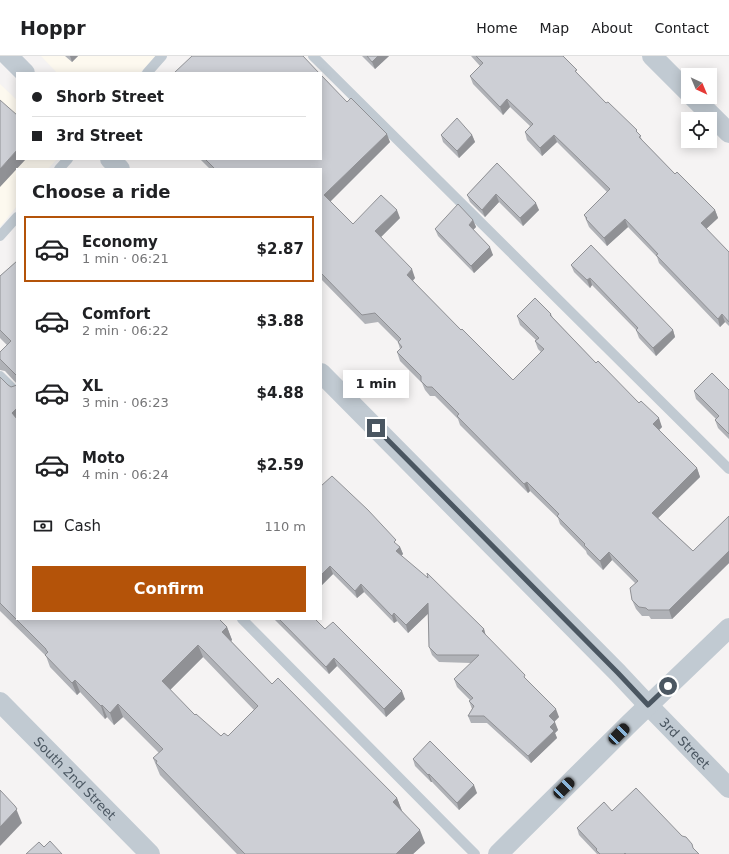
<!DOCTYPE html>
<meta charset="utf-8">
<style>
:root{--surface:#fff;--page:#f6f6f6;--text:#202124;--muted:#757577;--line:#e0e0e0;--accent:#b45309}
body{margin:0;font-family:"DejaVu Sans",sans-serif;background:var(--page);color:var(--text);height:100vh;display:flex;flex-direction:column;font-size:15px;white-space:nowrap}
*{box-sizing:border-box;margin:0}
p{font-size:13px;color:var(--muted)}
.icon{flex:none;width:22px;height:22px;fill:none;stroke:currentColor;stroke-width:2;stroke-linecap:round;stroke-linejoin:round}
.map{position:relative;flex:1;overflow:hidden}
.details{position:absolute;left:16px;top:112px;width:306px;height:452px;display:flex;flex-direction:column;background:var(--surface);border-radius:0px;box-shadow:0 2px 10px #0003}
.details>*{flex:none}
.hud{position:absolute;left:16px;top:16px;width:306px;height:88px;border-radius:0px;box-shadow:0 2px 10px #0003;display:grid;align-content:center;height:88px;padding:0 16px;background:var(--surface)}
.needle{width:26px;rotate:136deg}
.controls{position:absolute;left:681px;top:12px;display:grid;gap:8px}
.controls a{display:grid;place-items:center;width:36px;height:36px;border-radius:0px;background:var(--surface);box-shadow:0 2px 10px #0003;font-size:20px}
.end{position:absolute;width:18px;height:18px;margin:-9px;border:5px solid #4a5661;background:#fff;box-shadow:0 0 0 2px #fff}
.from{border-radius:50%}
.bubble{position:absolute;height:28px;border-radius:0px;background:var(--surface);box-shadow:0 2px 10px #0003;font-size:13px;font-weight:700;line-height:28px;text-align:center}
.car{position:absolute;width:12px;height:24px;margin:-12px -6px;border-radius:5px;box-shadow:0 0 3px 1px #0007;background:linear-gradient(#222 24%,#8ab4d8 0 40%,#222 0 76%,#8ab4d8 0 86%,#222 0)}
.hud b{display:flex;align-items:center;gap:14px;height:38px;font-size:15px}
.hud b+b{border-top:1px solid var(--line)}
.hud i{width:10px;height:10px;background:var(--text)}
ul{padding:0;list-style:none}
li{display:flex;align-items:center;gap:12px;height:66px;margin:0 8px 6px;padding:0 8px;border:2px solid transparent;border-radius:0px}
li div{flex:1}
li b{display:block;font-size:15px}
li em{font-style:normal;font-weight:700}
li.selected{border-color:var(--accent)}
li>.icon{width:36px;height:36px;stroke-width:1.5}
h2{padding:0 16px;font-size:18px;line-height:48px}
.pay{display:flex;align-items:center;gap:10px;height:44px;padding:0 16px;font-size:15px}
.pay p{margin-inline-start:auto}
.cta{display:flex;gap:8px;margin-top:auto;padding:8px 16px}
.cta a{flex:1;height:46px;border-radius:0px;background:var(--accent);color:#fff;font-size:16px;font-weight:700;line-height:46px;text-align:center}
header{display:flex;align-items:center;gap:24px;box-sizing:border-box;height:56px;padding:0 20px;background:var(--surface);border-bottom:1px solid var(--line)}
header strong{font-size:19px}
nav{display:flex;gap:22px;margin-inline-start:auto;font-size:14px}
.map>svg:first-child{display:block}
.commercial{fill:#fdf9ef}
.lines{fill:none;stroke-linecap:round;stroke-linejoin:round}
.lane{stroke:#c1cad2;stroke-width:10}
.street{stroke:#c1cad2;stroke-width:20}
.wall{fill:#b0b2b7;fill-rule:evenodd}
.shaded-wall{fill:#909195}
.building{fill:#cdcfd5;stroke:#909195;fill-rule:evenodd}
.route{stroke:#4a5661;stroke-width:5}
.labels{text-anchor:middle;dominant-baseline:central;stroke-width:3;stroke-linejoin:round;paint-order:stroke}
.street-label{font-size:13px;fill:#4a5661;stroke:#fff}
</style>
<header>
<strong>Hoppr</strong>
<nav><a>Home</a><a>Map</a><a>About</a><a>Contact</a></nav>
</header>
<div class="map">
<svg width="729" height="798" viewBox="0 0 729 798">
<rect width="100%" height="100%" fill="#f5f3f3"/>
<g class="commercial">
<polygon points="41,0 156,0 140,17 57,17"/>
<polygon points="0,28 17,44 17,103 57,103 48,113 17,113 17,150 0,171"/>
</g>
<g class="lines">
<g class="lane">
<polyline points="313,0 729,413"/>
<polyline points="147,17 162,0"/>
<polyline points="59,113 68,103"/>
<polyline points="0,180 17,161"/>
<polyline points="0,320 17,337"/>
<polyline points="242,563 459,782 475,798"/>
</g>
<g class="street">
<polyline points="8,0 25,17"/>
<polyline points="652,0 688,36"/>
<polyline points="693,41 729,77"/>
<polyline points="110,103 120,113"/>
<path id="s1" d="M321,317L618,617L648,649L729,732"/>
<path id="s2" d="M0,646L150,798"/>
<polyline points="498,798 630,667 729,572"/>
</g>
</g>
<g class="wall">
<polygon points="65,0 78,0 72,6"/>
<polygon points="362,0 389,0 375,13"/>
<polygon points="471,0 563,0 578,18 606,47 638,77 643,85 675,118 715,154 718,162 706,173 729,196 729,270 725,266 720,271 659,207 657,201 628,171 607,190 589,171 584,159 607,136 557,86 542,100 527,84 525,76 530,70 510,51 503,59 473,28 470,20 480,10"/>
<polygon points="347,46 390,86 330,145 353,168 400,162 381,181 415,222 413,225 461,274 513,324 541,296 538,293 535,285 536,284 520,269 517,260 551,258 553,262 596,307 662,371 659,374 697,412 700,421 658,462 693,495 729,460 729,507 672,563 651,563 649,560 642,560 636,553 632,544 635,527 612,504 603,514 587,498 586,495 560,468 558,462 530,435 528,437 460,369 458,363 435,340 430,340 425,334 422,327 400,305 397,296 400,293 398,286 378,266 365,268 321,223 321,113 210,113 200,103 321,103"/>
<polygon points="441,79 472,79 475,86 459,102 443,86"/>
<polygon points="497,107 539,154 523,170 499,146 485,161 470,146 467,139"/>
<polygon points="473,164 476,171 473,174 493,199 474,217 438,180 435,173"/>
<polygon points="17,205 17,328 5,315 0,314 0,296 7,289 0,282 0,220"/>
<polygon points="571,209 673,274 675,281 656,300 639,282 636,274 592,229 590,232 574,216"/>
<path d="M0,321L8,329L11,331L17,329V563L227,571L232,584L231,585L272,628L397,742L402,755L425,787L413,798H237L160,719L153,702L159,697L123,661L114,669L107,661L105,663L80,636L77,639L50,611L46,600L0,555ZM203,601L254,654L228,680H221L193,657L170,634Z"/>
<polygon points="729,334 729,383 718,372 715,364 716,363 696,343 694,335"/>
<polygon points="321,430 400,491 403,498 401,500 484,573 486,580 527,624 559,661 554,666 558,674 555,677 557,682 531,707 487,667 471,667 468,660 472,653 469,645 470,644 457,631 454,623 471,607 439,606 432,599 429,591 428,557 408,577 397,565 394,567 364,536 357,542 333,518 321,530"/>
<polygon points="274,563 315,563 325,573 405,643 386,661 337,610 329,618"/>
<polygon points="413,703 477,737 459,754 432,726 431,726 415,710"/>
<polygon points="612,755 694,793 699,798 597,798 579,779 577,772"/>
</g>
<g class="shaded-wall">
<polygon points="70,0 78,0 72,6"/>
<polygon points="378,0 389,0 375,13 372,6"/>
<polygon points="507,43 510,51 503,59 500,51"/>
<polygon points="387,78 390,86 328,148 324,139"/>
<polygon points="472,79 475,86 459,102 457,95"/>
<polygon points="554,79 557,86 542,100 540,92"/>
<polygon points="17,94 17,103 26,103 0,131 0,113"/>
<polygon points="496,138 499,146 485,161 482,154"/>
<polygon points="536,147 539,154 523,170 520,162"/>
<polygon points="397,154 400,162 378,184 375,175"/>
<polygon points="715,154 718,162 704,175 701,167"/>
<polygon points="625,163 628,171 607,190 604,182"/>
<polygon points="473,164 476,171 471,176 469,169"/>
<polygon points="490,191 493,199 474,217 471,210"/>
<polygon points="412,213 415,222 410,227 407,219"/>
<polygon points="590,222 592,229 590,232 587,224"/>
<polygon points="722,258 725,266 720,271 718,263"/>
<polygon points="673,274 675,281 656,300 653,292"/>
<polygon points="17,352 17,369 12,357"/>
<polygon points="659,362 662,371 656,377 653,368"/>
<polygon points="697,412 700,421 655,465 652,457"/>
<polygon points="527,426 530,435 528,437 524,428"/>
<polygon points="400,491 403,498 399,502 396,495"/>
<polygon points="729,495 729,507 672,563 669,554"/>
<polygon points="609,496 612,504 603,514 600,505"/>
<polygon points="330,510 333,518 321,530 321,519"/>
<polygon points="361,528 364,536 357,542 355,535"/>
<polygon points="428,547 431,555 408,577 406,569"/>
<polygon points="394,557 397,565 394,567 392,560"/>
<polygon points="227,571 232,584 227,589 222,576"/>
<polygon points="484,573 486,581 482,575"/>
<polygon points="198,589 203,601 166,638 162,625"/>
<polygon points="334,602 337,610 329,618 326,611"/>
<polygon points="75,624 80,636 77,639 72,627"/>
<polygon points="402,635 405,643 386,661 384,653"/>
<polygon points="118,648 123,661 114,669 110,657"/>
<polygon points="102,649 107,661 105,663 101,650"/>
<polygon points="556,653 559,661 552,668 549,660"/>
<polygon points="555,666 558,674 555,677 557,682 531,707 528,700 550,671"/>
<polygon points="429,718 432,726 431,726 428,719"/>
<polygon points="474,729 477,737 459,754 457,747"/>
<polygon points="397,742 402,755 398,759 393,746"/>
<polygon points="15,750 22,767 0,790 0,771"/>
<polygon points="420,774 425,787 413,798 396,798"/>
</g>
<g class="building">
<polygon points="192,0 303,0 319,17 174,17"/>
<polygon points="367,0 378,0 372,6"/>
<polygon points="476,0 563,0 577,14 575,15 606,47 608,46 637,74 636,75 641,80 639,81 675,118 677,116 715,154 701,167 729,196 729,266 722,258 718,263 656,199 658,198 625,163 604,182 586,163 587,162 584,159 610,133 554,79 540,92 525,76 533,68 507,43 500,51 470,20 483,7"/>
<polygon points="321,19 347,46 351,42 387,78 324,139 353,168 381,139 397,154 375,175 412,213 407,219 461,274 462,273 513,324 544,293 535,285 539,282 517,260 535,242 551,258 550,259 596,307 598,305 639,347 641,345 659,362 653,368 697,412 652,457 693,495 729,460 729,495 669,554 648,554 646,552 639,551 632,544 630,532 638,525 609,496 600,505 584,489 585,488 557,460 559,458 527,426 524,428 457,360 459,358 432,331 427,331 421,325 421,320 397,296 402,291 398,286 401,283 375,257 362,259 321,217 321,113 215,113 205,103 321,103"/>
<polygon points="0,44 17,59 17,94 0,113"/>
<polygon points="457,62 472,79 457,95 441,79"/>
<polygon points="497,107 536,147 520,162 496,138 482,154 467,139"/>
<polygon points="458,148 473,164 469,169 490,191 471,210 435,173"/>
<polygon points="591,189 673,274 653,292 636,274 638,272 590,222 587,224 571,209"/>
<polygon points="17,205 17,320 0,303 0,296 11,285 0,274 0,220"/>
<polygon points="712,317 729,334 729,378 715,364 719,360 694,335"/>
<path d="M0,321L8,329L11,331L17,329V352L12,357L17,363V563H219L227,571L222,576L272,628L278,622L397,742L393,746L420,774L396,798H245L156,707L157,705L153,702L163,693L118,648L110,657L102,649L101,650L75,624L72,627L45,599L48,596L46,594V593L0,547ZM198,589L258,650L228,680L224,677L221,680L196,658L195,659L193,657L162,625Z"/>
<polygon points="332,420 368,454 396,484 394,486 400,491 396,495 428,522 427,517 484,573 482,575 525,619 524,621 556,653 549,660 555,666 550,671 554,675 528,700 484,660 468,660 474,650 469,645 473,642 454,623 479,599 437,599 429,591 428,547 406,569 394,557 392,560 361,528 355,535 330,510 321,519 321,430"/>
<polygon points="279,563 315,563 325,573 333,566 402,635 384,653 334,602 326,611"/>
<polygon points="430,685 474,729 457,747 429,718 428,719 413,703"/>
<polygon points="636,732 682,780 686,781 692,788 693,792 699,798 626,798 625,797 624,798 600,798 596,794 597,793 577,772 604,746 612,755"/>
<polygon points="0,734 15,750 17,753 0,771"/>
<polygon points="50,785 62,798 26,798 39,786 44,791"/>
</g>
<g class="lines">
<polyline class="route" points="376,372 618,617 648,649 668,630"/>
</g>
<g class="labels">
<g class="street-label">
<text stroke="none"><textPath href="#s1" startOffset="519">3rd Street</textPath></text>
<text stroke="none"><textPath href="#s2" startOffset="107">South 2nd Street</textPath></text>
</g>
</g>
</svg>
<div class="controls">
<a><svg class="needle" viewBox="-14 -14 28 28"><path d="M0-13l5 13h-10z" fill="#e53935"/><path d="M0 13l5-13h-10z" fill="#757577"/></svg></a>
<a><svg class="icon" aria-label="locate" viewBox="0 0 24 24"><circle cx="12" cy="12" r="6"/><path d="M12 2v4M12 18v4M2 12h4M18 12h4"/></svg></a>
</div>
<i class="end from" style="left:668px;top:630px"></i>
<i class="end" style="left:376px;top:372px"></i>
<div class="bubble" style="left:343px;top:314px;width:66px">1 min</div>
<i class="car" style="left:619px;top:678px;rotate:45deg"></i>
<i class="car" style="left:564px;top:732px;rotate:45deg"></i>
<div class="hud">
<b><i class="from"></i>Shorb Street</b>
<b><i></i>3rd Street</b>
</div>
<section class="details">
<h2>Choose a ride</h2>
<ul>
<li class="selected"><svg class="icon" aria-label="car" viewBox="0 0 24 24"><path d="M5 17H2v-5l4-1 3-4h7l3 4 3 1v5h-3M9 17h6M6 11h13"/><circle cx="7" cy="17" r="2"/><circle cx="17" cy="17" r="2"/></svg><div><b>Economy</b><p>1 min · 06:21</p></div><em>$2.87</em></li>
<li><svg class="icon" aria-label="car" viewBox="0 0 24 24"><path d="M5 17H2v-5l4-1 3-4h7l3 4 3 1v5h-3M9 17h6M6 11h13"/><circle cx="7" cy="17" r="2"/><circle cx="17" cy="17" r="2"/></svg><div><b>Comfort</b><p>2 min · 06:22</p></div><em>$3.88</em></li>
<li><svg class="icon" aria-label="car" viewBox="0 0 24 24"><path d="M5 17H2v-5l4-1 3-4h7l3 4 3 1v5h-3M9 17h6M6 11h13"/><circle cx="7" cy="17" r="2"/><circle cx="17" cy="17" r="2"/></svg><div><b>XL</b><p>3 min · 06:23</p></div><em>$4.88</em></li>
<li><svg class="icon" aria-label="car" viewBox="0 0 24 24"><path d="M5 17H2v-5l4-1 3-4h7l3 4 3 1v5h-3M9 17h6M6 11h13"/><circle cx="7" cy="17" r="2"/><circle cx="17" cy="17" r="2"/></svg><div><b>Moto</b><p>4 min · 06:24</p></div><em>$2.59</em></li>
</ul>
<div class="pay"><svg class="icon" aria-label="cash" viewBox="0 0 24 24"><path d="M3 7h18v10H3z"/><circle cx="12" cy="12" r="2"/></svg>Cash<p>110 m</p></div>
<div class="cta"><a>Confirm</a></div>
</section>
</div>
